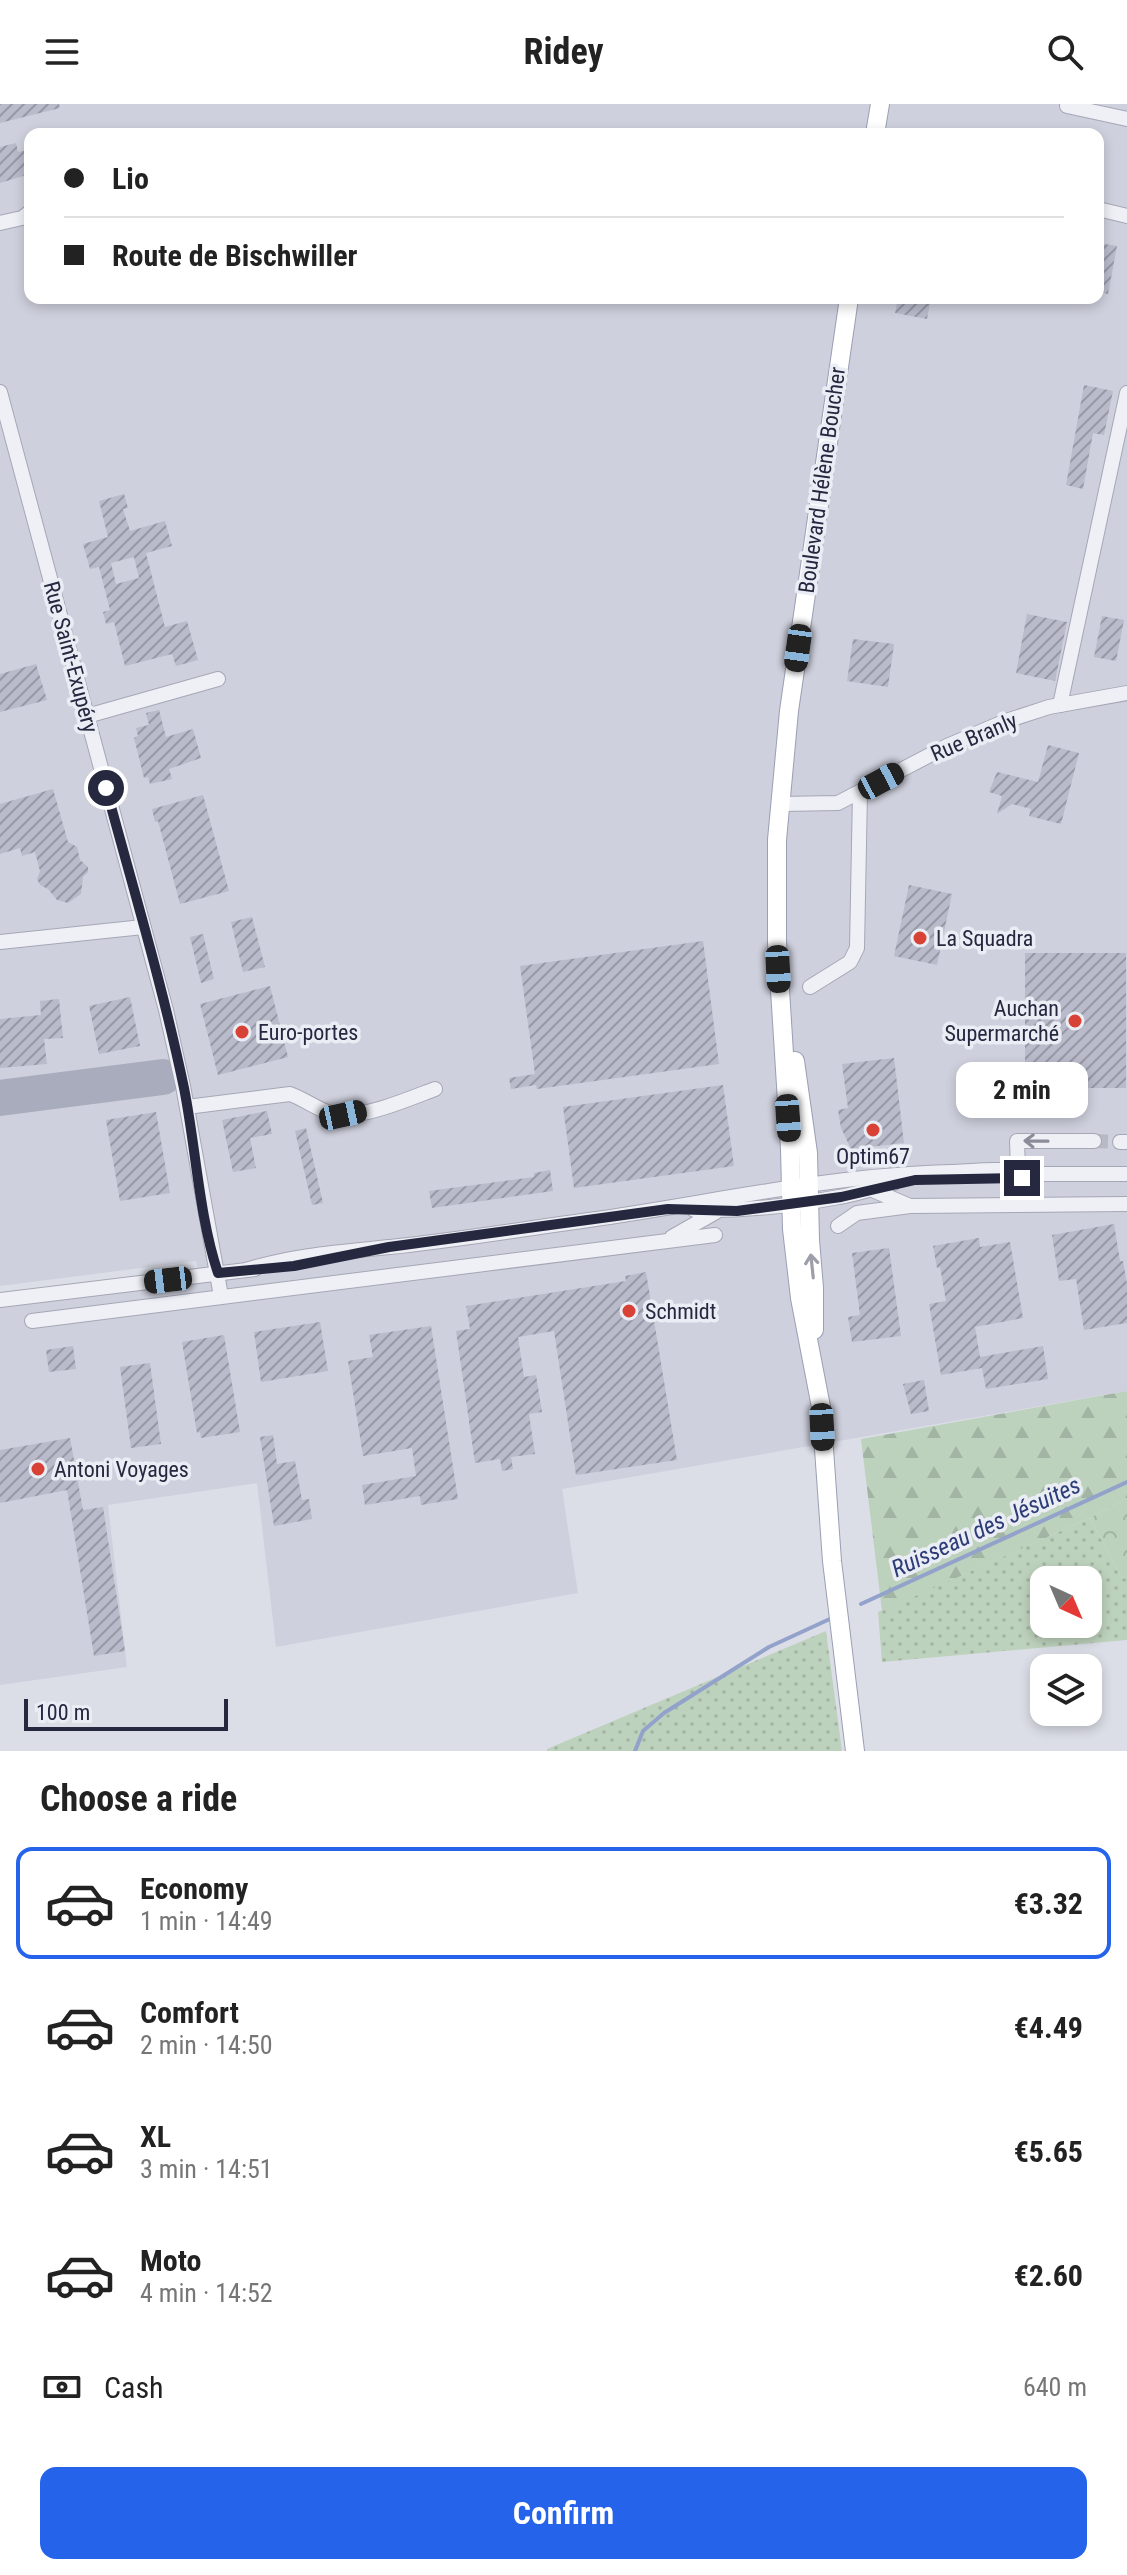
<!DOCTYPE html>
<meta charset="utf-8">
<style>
:root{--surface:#fff;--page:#f2f2f2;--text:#222;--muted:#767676;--line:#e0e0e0;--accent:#2563eb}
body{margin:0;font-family:"Roboto Condensed",sans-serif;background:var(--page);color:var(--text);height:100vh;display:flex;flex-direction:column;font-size:30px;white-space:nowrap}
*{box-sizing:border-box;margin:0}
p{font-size:26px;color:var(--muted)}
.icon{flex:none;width:44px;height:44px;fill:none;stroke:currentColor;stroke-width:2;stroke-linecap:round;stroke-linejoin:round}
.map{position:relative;height:1647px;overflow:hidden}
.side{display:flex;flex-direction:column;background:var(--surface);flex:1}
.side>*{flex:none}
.hud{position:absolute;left:24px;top:24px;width:1080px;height:176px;border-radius:16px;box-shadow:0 4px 12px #0003;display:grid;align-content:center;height:176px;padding:0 40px;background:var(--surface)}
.needle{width:52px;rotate:136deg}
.controls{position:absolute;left:1030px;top:1462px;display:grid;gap:16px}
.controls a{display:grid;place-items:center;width:72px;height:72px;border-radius:16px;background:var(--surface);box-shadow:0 4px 12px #0003;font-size:40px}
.scale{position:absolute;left:24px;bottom:20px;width:204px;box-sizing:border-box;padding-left:8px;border:4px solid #25283f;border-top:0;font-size:22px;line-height:28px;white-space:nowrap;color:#25283f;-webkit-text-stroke:6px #ebedf5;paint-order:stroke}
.end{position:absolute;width:36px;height:36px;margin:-18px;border:10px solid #25283f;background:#fff;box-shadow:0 0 0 4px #fff}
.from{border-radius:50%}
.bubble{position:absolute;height:56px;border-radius:16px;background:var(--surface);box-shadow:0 4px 12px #0003;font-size:26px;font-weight:700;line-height:56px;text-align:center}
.car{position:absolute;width:24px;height:48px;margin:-24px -12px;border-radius:10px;box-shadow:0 0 6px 2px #0007;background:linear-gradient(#222 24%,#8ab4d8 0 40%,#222 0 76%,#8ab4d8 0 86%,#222 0)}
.hud b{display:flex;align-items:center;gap:28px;height:76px;font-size:30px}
.hud b+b{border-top:2px solid var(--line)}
.hud i{width:20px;height:20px;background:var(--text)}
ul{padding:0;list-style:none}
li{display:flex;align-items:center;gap:24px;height:112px;margin:0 16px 12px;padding:0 24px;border:4px solid transparent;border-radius:16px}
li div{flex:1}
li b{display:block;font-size:30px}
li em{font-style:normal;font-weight:700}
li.current{border-color:var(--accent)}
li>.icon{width:72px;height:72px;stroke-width:1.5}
h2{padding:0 40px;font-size:36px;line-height:96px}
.pay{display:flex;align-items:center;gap:20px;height:88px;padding:0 40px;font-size:30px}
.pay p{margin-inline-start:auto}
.button{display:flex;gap:16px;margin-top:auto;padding:16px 40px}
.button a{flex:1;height:92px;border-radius:16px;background:var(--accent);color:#fff;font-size:32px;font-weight:700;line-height:92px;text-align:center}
header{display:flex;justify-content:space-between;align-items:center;height:104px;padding:0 40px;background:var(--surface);font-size:36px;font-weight:700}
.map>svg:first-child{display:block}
.built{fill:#ced0dd;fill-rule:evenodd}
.grass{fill:url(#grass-dots);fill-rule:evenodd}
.forest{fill:url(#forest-firs)}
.park{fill:url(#park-crowns)}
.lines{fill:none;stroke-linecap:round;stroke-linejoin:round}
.stream{stroke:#93a2cb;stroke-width:4}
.taxiway{stroke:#a8acbc;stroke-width:36}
.building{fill:url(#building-hatch);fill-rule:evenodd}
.minor-tunnel{stroke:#b7bac5;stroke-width:14;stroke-dasharray:14 7;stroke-linecap:butt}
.minor-casing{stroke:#a5a7b5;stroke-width:16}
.major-casing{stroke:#9a9fb4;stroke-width:20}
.minor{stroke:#eff0f6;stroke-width:14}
.major{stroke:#fff;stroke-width:18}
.oneway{stroke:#8a8c9a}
.oneway2{stroke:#9d9ea9}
.route{stroke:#25283f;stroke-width:10}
.poi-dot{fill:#d84135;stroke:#ebedf5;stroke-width:3}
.labels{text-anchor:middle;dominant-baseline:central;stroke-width:7;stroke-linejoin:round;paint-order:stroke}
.street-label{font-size:22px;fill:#25283f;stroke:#ebedf5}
.poi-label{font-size:22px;fill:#25283f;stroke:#ebedf5;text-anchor:start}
.water-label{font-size:24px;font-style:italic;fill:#2c3c76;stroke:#ebedf5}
</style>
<header><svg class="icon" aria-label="menu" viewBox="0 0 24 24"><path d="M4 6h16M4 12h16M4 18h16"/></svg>Ridey<svg class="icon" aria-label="search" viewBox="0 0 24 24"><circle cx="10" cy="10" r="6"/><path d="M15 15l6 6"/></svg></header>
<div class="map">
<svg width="1127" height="1647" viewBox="0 0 1127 1647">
<defs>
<pattern id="grass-dots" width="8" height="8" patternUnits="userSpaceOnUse" patternTransform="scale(2)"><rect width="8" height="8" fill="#bdd2bc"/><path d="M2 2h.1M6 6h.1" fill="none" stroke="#a2b4a3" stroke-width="1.8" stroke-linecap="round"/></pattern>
<pattern id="forest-firs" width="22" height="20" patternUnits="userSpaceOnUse" patternTransform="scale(2)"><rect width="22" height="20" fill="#bdd2bc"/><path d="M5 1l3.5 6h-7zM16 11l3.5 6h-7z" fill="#a2b4a3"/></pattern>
<pattern id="park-crowns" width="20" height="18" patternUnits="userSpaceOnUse" patternTransform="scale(2)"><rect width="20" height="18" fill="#bdd2bc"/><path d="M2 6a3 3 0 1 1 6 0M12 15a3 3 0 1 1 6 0" fill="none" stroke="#a2b4a3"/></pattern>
<pattern id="building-hatch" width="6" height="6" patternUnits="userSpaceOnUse" patternTransform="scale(2)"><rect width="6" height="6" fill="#b9bbcb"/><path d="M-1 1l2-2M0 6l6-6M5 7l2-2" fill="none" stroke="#9698a6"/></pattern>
</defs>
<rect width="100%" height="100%" fill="#dcdee7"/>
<path class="built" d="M0,0H1127V1287L562,1385L578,1489L276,1543L257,1379L108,1401L127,1563L0,1581V1204L201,1177L196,1157L0,1182ZM30,30H1098V194H30Z"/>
<g class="grass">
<path d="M1090,1414L1121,1473L1127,1474V1536L882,1558L878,1508ZM1044,1476H1088V1520H1044Z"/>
<polygon points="826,1527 842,1647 547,1647 547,1645"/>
</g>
<polygon class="forest" points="1127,1287 1127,1394 1090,1414 882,1507 861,1335"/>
<polygon class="park" points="1127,1394 1127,1474 1121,1473 1090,1414"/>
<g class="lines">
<g class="stream">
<polyline points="861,1500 1127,1378"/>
<polyline points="635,1647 643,1627 664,1609 769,1543 832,1514"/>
</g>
<polyline class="taxiway" points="0,994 163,973"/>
</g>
<g class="building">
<polygon points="0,0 59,0 60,4 0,19"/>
<polygon points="16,39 18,48 30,45 30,70 0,79 0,43"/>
<polygon points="1098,139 1117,142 1108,190 1098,188"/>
<polygon points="898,194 931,194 927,215 895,209"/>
<polygon points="1084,281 1113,287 1104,331 1093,329 1083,385 1066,381"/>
<path d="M124,390L128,404L123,405L130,427L165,417L172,442L146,449L165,523L187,517L198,556L176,562L172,550L125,562L114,518L106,520L103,508L110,506L99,463L90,465L83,440L108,433L99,397ZM134,453L139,474L116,480L111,459Z"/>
<polygon points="1027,510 1067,518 1055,577 1016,569"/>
<polygon points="1102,512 1124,516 1116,557 1094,553"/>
<polygon points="853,535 894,540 888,583 847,577"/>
<polygon points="36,560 47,596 0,608 0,570"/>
<polygon points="159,606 166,633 193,625 201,654 169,665 172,675 150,680 148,673 144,674 134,634 138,632 136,624 149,621 146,609"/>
<polygon points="1048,641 1079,649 1061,720 1029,712 1031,705 1012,700 997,710 1002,692 989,688 997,668 1038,678"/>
<polygon points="53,685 68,738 77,743 80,756 88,763 88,768 83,773 81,790 68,799 57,796 48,785 40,781 37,775 40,767 35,748 22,752 20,744 0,750 0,700"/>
<polygon points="203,691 229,787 180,800 158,717 155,718 152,705"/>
<polygon points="909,781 952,790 937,861 894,852"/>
<polygon points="252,813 265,863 243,868 231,818"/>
<polygon points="203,830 214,875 201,879 190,833"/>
<polygon points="703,837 719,960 537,985 536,981 511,985 509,974 535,970 520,862"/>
<rect x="1025" y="849" width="101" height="135"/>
<polygon points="270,882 288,953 218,971 200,900"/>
<polygon points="130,893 140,942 99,950 89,902"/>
<polygon points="59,895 63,934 44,935 47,960 0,964 0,915 41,911 40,897"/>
<polygon points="894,954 904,1039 851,1045 841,1024 838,1006 848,1004 842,960"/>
<polygon points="723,981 734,1062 574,1084 563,1003"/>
<polygon points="267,1007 272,1030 250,1034 256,1064 233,1068 222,1016"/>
<polygon points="156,1008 170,1089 120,1097 106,1016"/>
<polygon points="306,1024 323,1099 312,1101 295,1027"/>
<polygon points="550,1066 553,1087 432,1104 429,1087 534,1073 534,1069"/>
<polygon points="1114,1120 1120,1157 1123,1157 1127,1180 1127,1219 1084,1226 1076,1175 1059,1177 1052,1131"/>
<polygon points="979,1134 980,1143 1010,1138 1023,1214 975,1223 980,1253 1043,1242 1048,1275 986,1285 982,1264 941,1271 929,1200 946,1197 940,1163 937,1164 933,1142"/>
<polygon points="889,1144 901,1232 852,1238 848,1213 860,1211 852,1149"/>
<polygon points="646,1168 677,1356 576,1371 554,1227 518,1233 524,1273 536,1271 542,1308 529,1310 535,1350 511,1353 513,1365 502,1367 500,1355 475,1359 456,1227 470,1225 466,1202 626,1177 625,1172"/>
<polygon points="320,1218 328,1267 261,1278 254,1228"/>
<polygon points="431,1222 458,1395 421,1401 420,1392 365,1401 362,1381 416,1372 412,1344 363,1352 348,1257 373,1253 369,1231"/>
<polygon points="224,1231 240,1328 201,1334 200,1328 197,1329 182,1238"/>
<polygon points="73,1242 76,1265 49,1268 46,1246"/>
<polygon points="150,1259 161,1340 131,1344 120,1263"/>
<polygon points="924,1276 929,1307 911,1310 903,1280"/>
<polygon points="273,1331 277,1360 295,1357 302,1396 309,1395 312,1415 274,1422 260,1333"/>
<polygon points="70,1334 83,1406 103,1403 125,1547 94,1552 67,1386 0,1399 0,1346"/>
</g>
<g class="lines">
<polyline class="minor-tunnel" points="1094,1037 1120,1038"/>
<defs>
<g id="minor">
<polyline points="1067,2 1127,15"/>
<polyline points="1098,105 1127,112"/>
<polyline points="0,119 22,114 30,108"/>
<polyline points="0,288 166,906 183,982 221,1192"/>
<polyline points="1060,601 1127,289"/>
<polyline points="87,612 218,575"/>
<polyline points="781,700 838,699 947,642 1006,617 1049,603 1127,589"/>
<polyline points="0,838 143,823"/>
<polyline points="810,883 850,858 857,844 860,688"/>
<path d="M187,1003L290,990C307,996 324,1011 343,1011C369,1012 411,994 435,985"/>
<polyline points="1120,1038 1127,1038"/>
<polyline points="1022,1074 1018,1067 1017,1037 1094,1037"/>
<polyline points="870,1085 910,1102 1127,1100"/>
<path d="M694,1106C742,1107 791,1102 839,1093C858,1090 876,1083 894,1079"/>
<polyline points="838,1122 857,1109 910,1102"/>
<polyline points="672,1133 716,1108"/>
<path d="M246,1166C294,1151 341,1148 390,1143C457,1136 523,1125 589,1116C709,1099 829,1071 951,1068C976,1067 1005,1063 1030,1070H1127"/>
<polyline points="0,1196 255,1165"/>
<polyline points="32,1217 715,1131"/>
</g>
<g id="major">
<polyline points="875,30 880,0"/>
<polyline points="849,194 789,607 777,736 777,838 790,1045 792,1125 800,1194 821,1303 832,1457 855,1647"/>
<polyline points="795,957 808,1049 810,1136 814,1184 814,1226"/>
</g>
</defs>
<use href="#minor" class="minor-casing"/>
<use href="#major" class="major-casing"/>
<use href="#minor" class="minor"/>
<use href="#major" class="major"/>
</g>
<defs><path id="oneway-shaft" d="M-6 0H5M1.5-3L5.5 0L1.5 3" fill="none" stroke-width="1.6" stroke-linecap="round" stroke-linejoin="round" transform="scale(2)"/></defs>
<use class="oneway" href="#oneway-shaft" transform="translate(1036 1037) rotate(-179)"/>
<use class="oneway2" href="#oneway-shaft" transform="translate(812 1162) rotate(-96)"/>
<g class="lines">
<path class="route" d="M106,684C133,784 163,883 184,984C196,1044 199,1113 218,1169L294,1162L389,1143L668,1105L737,1107L841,1093L915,1076L1022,1074"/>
</g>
<g class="poi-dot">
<circle cx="920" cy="834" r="8"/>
<circle cx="1075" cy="917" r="8"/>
<circle cx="242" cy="928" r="8"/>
<circle cx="873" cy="1026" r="8"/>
<circle cx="629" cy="1207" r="8"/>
<circle cx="38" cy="1365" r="8"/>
</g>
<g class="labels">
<g class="street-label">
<text transform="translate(822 376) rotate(-82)">Boulevard Hélène Boucher</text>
<text transform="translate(71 553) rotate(75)">Rue Saint-Exupéry</text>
<text transform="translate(974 633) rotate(-23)">Rue Branly</text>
</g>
<g class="poi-label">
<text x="936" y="834">La Squadra</text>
<text x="1059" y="904" text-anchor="end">Auchan<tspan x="1059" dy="25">Supermarché</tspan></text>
<text x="258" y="928">Euro-portes</text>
<text x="873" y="1052" text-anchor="middle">Optim67</text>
<text x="645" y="1207">Schmidt</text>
<text x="54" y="1365">Antoni Voyages</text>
</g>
<g class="water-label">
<text transform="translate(986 1423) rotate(-25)">Ruisseau des Jésuites</text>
</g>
</g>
</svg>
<div class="controls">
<a><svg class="needle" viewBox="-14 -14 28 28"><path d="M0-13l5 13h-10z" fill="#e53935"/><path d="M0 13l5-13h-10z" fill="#767676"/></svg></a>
<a><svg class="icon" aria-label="layers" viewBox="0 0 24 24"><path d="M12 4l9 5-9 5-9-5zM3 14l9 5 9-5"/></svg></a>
</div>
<div class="scale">100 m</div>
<i class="end from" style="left:106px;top:684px"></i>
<i class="end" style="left:1022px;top:1074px"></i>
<div class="bubble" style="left:956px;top:958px;width:132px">2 min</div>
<i class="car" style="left:798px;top:544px;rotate:188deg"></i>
<i class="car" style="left:881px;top:677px;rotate:62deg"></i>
<i class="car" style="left:778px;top:865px;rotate:177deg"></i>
<i class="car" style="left:343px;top:1011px;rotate:78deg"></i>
<i class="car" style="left:788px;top:1014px;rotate:176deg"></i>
<i class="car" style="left:168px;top:1176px;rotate:263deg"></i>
<i class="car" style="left:822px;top:1323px;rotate:177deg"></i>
<div class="hud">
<b><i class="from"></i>Lio</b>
<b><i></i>Route de Bischwiller</b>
</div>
</div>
<section class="side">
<h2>Choose a ride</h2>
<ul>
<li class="current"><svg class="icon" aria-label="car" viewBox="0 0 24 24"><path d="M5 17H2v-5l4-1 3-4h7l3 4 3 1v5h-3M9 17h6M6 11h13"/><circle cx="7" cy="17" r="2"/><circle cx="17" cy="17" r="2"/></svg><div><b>Economy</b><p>1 min · 14:49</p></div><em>€3.32</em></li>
<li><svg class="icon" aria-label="car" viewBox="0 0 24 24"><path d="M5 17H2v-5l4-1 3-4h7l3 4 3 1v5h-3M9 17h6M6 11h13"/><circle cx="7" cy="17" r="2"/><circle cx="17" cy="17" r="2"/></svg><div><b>Comfort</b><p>2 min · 14:50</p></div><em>€4.49</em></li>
<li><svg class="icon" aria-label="car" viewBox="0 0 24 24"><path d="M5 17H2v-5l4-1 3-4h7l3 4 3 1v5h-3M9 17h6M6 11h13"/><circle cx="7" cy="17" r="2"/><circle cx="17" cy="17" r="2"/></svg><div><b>XL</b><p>3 min · 14:51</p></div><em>€5.65</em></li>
<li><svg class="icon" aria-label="car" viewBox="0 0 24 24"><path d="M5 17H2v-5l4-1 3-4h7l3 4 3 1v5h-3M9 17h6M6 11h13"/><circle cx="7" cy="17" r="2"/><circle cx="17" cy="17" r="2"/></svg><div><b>Moto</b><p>4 min · 14:52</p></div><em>€2.60</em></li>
</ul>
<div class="pay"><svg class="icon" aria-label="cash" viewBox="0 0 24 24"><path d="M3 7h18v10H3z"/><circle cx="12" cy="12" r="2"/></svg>Cash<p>640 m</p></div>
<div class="button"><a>Confirm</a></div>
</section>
